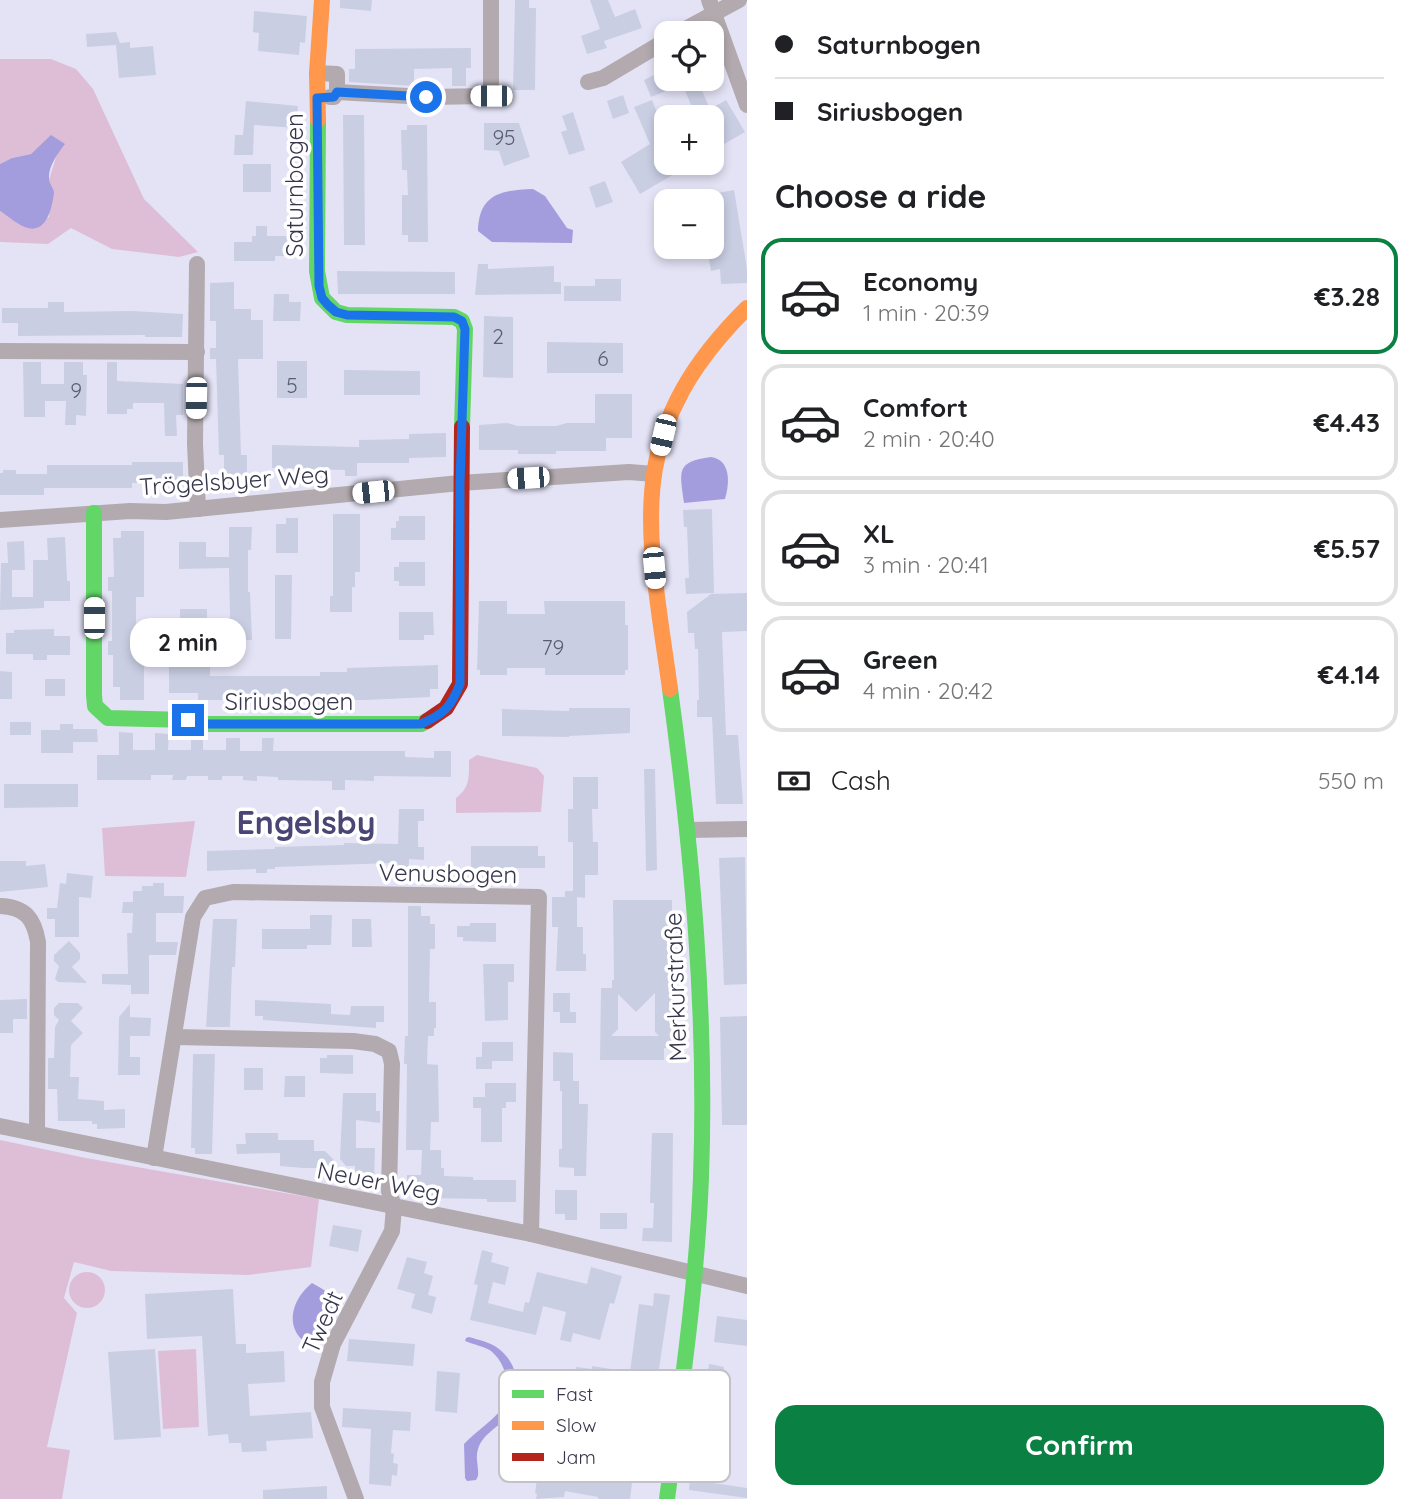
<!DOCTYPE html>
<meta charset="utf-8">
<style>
:root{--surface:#fff;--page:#f2f2f2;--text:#202124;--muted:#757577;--line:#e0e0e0;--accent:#0b8043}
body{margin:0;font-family:Quicksand,sans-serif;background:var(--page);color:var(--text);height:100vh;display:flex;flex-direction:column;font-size:26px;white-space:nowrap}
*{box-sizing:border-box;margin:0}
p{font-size:23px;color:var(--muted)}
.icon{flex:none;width:38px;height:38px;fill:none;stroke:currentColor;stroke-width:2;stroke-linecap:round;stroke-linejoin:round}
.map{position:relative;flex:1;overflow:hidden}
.details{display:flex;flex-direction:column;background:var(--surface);width:665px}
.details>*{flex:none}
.banner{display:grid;align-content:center;height:154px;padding:0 28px;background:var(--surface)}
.tools{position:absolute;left:654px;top:21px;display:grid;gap:14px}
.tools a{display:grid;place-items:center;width:70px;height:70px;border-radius:14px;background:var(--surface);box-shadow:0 4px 10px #0003;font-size:35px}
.end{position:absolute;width:32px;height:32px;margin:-16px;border:9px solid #1a73e8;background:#fff;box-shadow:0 0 0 4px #fff}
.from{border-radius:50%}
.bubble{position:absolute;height:49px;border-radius:21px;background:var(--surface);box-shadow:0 4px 10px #0003;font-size:23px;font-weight:800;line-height:49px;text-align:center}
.car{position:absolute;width:21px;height:42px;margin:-21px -10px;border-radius:9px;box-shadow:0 0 5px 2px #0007;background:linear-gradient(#fff 24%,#345 0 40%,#fff 0 76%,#345 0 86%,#fff 0)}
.banner b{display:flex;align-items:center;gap:24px;height:66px;font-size:26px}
.banner b+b{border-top:2px solid var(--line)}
.banner i{width:18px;height:18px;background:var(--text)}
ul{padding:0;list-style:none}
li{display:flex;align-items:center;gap:21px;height:116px;margin:0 14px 10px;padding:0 14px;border:4px solid var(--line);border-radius:21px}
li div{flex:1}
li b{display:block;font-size:26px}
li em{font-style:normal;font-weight:800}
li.selected{border-color:var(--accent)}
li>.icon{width:63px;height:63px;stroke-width:1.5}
h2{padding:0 28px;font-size:32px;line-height:84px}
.pay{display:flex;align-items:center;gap:18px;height:77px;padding:0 28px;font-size:26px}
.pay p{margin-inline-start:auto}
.button{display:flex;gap:14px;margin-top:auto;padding:14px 28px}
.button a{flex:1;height:80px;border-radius:21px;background:var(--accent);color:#fff;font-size:28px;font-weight:800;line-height:80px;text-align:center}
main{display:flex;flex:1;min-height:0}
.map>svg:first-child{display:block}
.green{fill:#debed7}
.water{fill:#a39dde}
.building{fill:#cacee3;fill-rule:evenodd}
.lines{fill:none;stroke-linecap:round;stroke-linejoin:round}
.street{stroke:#b2aaae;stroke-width:16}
.fast{stroke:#63d668;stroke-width:16}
.slow{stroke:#ff974d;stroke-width:16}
.jam{stroke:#b3261e;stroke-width:16}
.route{stroke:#1a73e8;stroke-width:9}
.labels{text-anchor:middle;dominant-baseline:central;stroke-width:7;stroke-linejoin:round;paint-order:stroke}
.number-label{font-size:21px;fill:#5c5d72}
.street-label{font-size:24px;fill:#36354b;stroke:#fff}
.district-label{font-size:32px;font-weight:bold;fill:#4a4575;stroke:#fff}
.key{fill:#fff;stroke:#c3c2c9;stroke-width:2}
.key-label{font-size:19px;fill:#36354b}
</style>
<main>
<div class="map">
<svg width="747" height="1499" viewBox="0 0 747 1499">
<rect width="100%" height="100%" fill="#e4e3f6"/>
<g class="green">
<polygon points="0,59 51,59 76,69 93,89 144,199 198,252 179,257 112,249 71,228 48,244 0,242 0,211 29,228 49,217 49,180 57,154 51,136 31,154 12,158 0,164"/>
<path d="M477,755L537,768L544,776L541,812L456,813V798C470,788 469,777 469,760Z"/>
<polygon points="195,821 186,877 105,876 102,828"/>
<polygon points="0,1140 86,1158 319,1199 311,1267 248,1275 111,1271 74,1262 64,1298 77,1313 47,1447 70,1450 62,1499 0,1499"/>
<circle cx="87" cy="1290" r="18"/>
<polygon points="196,1349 199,1427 163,1429 158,1351"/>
</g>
<g class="water">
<path d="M51,135L65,144C58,153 48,167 49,178C49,184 54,188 54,193C52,207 47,233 28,228C19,226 8,216 0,211V164L12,158L31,154Z"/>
<path d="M533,189L545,196L567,228L573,230L572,243L492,242L478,231C479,194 501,190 533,189Z"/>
<path d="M711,457C731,460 730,483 725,499L684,503C680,471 675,462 711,457Z"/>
<path d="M312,1283C319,1287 327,1290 330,1298C338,1316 325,1340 306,1343C283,1326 293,1298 312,1283Z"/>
<path d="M469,1337C479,1340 490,1342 499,1349C520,1365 523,1397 507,1417C497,1428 482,1435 478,1449C475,1458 479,1467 478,1476L476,1480L467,1481L465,1478L464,1444C475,1432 490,1423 500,1411C513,1393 508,1365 491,1351C484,1346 474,1345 465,1341L466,1338Z"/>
</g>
<g class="building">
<polygon points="340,0 372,0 371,11 340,8"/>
<polygon points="515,0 529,0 529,8 536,8 535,90 513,90"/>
<polygon points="590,0 608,0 615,17 635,9 642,28 604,41 607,48 587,54 581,36 600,29"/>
<polygon points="254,11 307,16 305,43 300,42 299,55 258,51 259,33 253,32"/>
<polygon points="116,32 120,43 130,42 130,48 153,46 156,75 119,78 116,45 87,47 86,34"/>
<polygon points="471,48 471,68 466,68 466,86 452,86 452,68 414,69 414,86 349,82 349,69 355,69 355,49"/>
<polygon points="658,73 666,91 651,97 644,80"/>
<polygon points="687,79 697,79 710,109 726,100 745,132 712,151 712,117 696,117 681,81"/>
<polygon points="623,95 629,113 613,119 607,101"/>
<polygon points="652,100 667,138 667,163 693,163 640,194 621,162 650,144 634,107"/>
<polygon points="246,101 298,106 296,128 254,125 253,155 234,155 235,135 243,135"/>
<polygon points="573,112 585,150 569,155 561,132 567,130 562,116"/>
<polygon points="343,115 364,115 365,245 344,245"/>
<polygon points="484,123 519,123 530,157 504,166 499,151 484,150"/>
<polygon points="407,125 427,125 428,242 408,242 408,235 402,235 402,195 408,195 407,170 402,170 401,130 407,130"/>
<rect x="243" y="164" width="28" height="28"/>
<polygon points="605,181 613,202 596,208 589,187"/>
<polygon points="734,190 747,269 747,283 721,284 720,269 711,271 707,247 712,247 712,194"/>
<polygon points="256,226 267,226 267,236 299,236 299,256 275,256 275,261 234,261 234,242 252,242 252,236 256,236"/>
<polygon points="478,264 488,264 488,269 554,266 554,282 561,282 561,294 475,295"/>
<polygon points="337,271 455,272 455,294 338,294"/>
<polygon points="595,279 621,279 621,301 564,301 564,286 595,286"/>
<polygon points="234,282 234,309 251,309 251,320 263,320 263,359 238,359 241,455 247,455 247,482 224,482 224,455 219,455 216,359 210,359 210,348 216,348 216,321 210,321 210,283"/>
<polygon points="274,294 289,294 289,302 301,302 300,321 273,321"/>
<polygon points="48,302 64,302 64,312 133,311 183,314 182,337 145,337 145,335 18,336 18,323 2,323 2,308 48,308"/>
<polygon points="484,316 513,317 513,378 483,377"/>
<polygon points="547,342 623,343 623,373 547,373"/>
<rect x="277" y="361" width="30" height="37"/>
<polygon points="23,362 41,362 41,384 64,384 64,362 83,362 83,375 87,375 86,416 76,415 76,425 65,425 66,401 45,401 45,417 24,417"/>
<polygon points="107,362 117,362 117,381 183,384 183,415 176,415 177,436 165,436 164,403 133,403 133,409 127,409 127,414 107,414"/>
<polygon points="344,370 420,371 420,395 344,395"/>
<polygon points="595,394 632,394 632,438 606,438 606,451 556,451 556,454 518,454 518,450 479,450 479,425 507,423 518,426 556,426 567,423 595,423"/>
<polygon points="446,433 446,457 409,458 409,463 357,463 357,476 345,476 345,470 272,468 272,445 359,447 359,440 409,439 409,434"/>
<polygon points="132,462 183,462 183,476 177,476 177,483 132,483 132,488 44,488 44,495 0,495 0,473 3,473 3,470 16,470 16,474 47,474 47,465 132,465"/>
<polygon points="712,509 714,593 686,594 685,578 689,578 687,527 684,527 683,510"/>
<polygon points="333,514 360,514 360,572 355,572 355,587 352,587 352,612 330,612 330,596 333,596"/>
<polygon points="399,516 425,516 425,540 391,540 391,528 396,528 396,521 399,521"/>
<polygon points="286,518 298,518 298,553 276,553 276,524 286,524"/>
<polygon points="229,527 252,527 251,550 248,550 248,592 250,592 252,640 210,641 210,676 320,676 320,672 347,672 347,668 438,665 438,689 430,689 430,697 366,700 198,700 198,693 169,693 169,646 180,646 180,609 207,609 207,624 227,625 230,616 229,568 179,569 179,542 206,542 206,557 229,557"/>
<polygon points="121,531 144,531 144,597 136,597 136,634 144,634 144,700 120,700 120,687 113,687 113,655 108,655 108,641 112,641 112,591 108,591 108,577 114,577 113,538 121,538"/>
<polygon points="65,537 67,581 70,581 70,601 44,601 44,608 0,610 1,563 8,563 7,542 24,541 25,570 12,570 12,597 33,597 33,560 48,560 47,538"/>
<polygon points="399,562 425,562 425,586 399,586 399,581 394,581 394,567 399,567"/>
<polygon points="275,575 292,575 291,639 275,639"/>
<polygon points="747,593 747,631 722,632 726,735 738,735 743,804 716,804 712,717 697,717 697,700 699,700 698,649 695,649 694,633 688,633 687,612 711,594"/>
<polygon points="479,601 507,601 507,614 545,614 544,601 625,601 625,625 628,625 628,670 625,670 625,675 545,675 545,668 507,668 507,675 480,675 480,670 477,670"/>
<polygon points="399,612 433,612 434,635 424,635 424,640 399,640"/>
<polygon points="54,629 54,636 70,636 70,655 47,655 47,660 33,660 33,654 6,654 6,633 14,633 14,630"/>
<polygon points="0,671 12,672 12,699 0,699"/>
<rect x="45" y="679" width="20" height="17"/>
<polygon points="569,708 630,708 630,733 569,736 569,737 502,736 502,709 569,711"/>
<rect x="10" y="722" width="21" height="13"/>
<polygon points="60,724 73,724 73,729 97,729 98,742 73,742 73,753 41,753 41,730 60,730"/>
<polygon points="119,732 133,733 133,750 155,750 155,733 169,734 168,750 191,750 191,735 203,738 203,750 226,750 226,738 240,738 240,751 262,751 262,738 274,738 273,751 405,751 405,757 434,758 434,751 451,751 451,777 374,776 374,781 345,780 345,790 332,790 332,781 278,780 278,777 257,776 257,781 243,780 243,776 222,776 222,780 208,780 208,776 187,776 186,780 172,780 173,775 151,775 151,780 97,780 97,755 119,755"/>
<polygon points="644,769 655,769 657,870 646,871"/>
<polygon points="573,777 598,777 598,809 592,809 593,842 598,842 598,875 585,875 585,898 577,897 577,927 583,927 583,954 586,954 586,971 556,971 558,927 552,927 552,897 565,897 565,891 573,891 573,842 568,842 568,809 573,809"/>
<polygon points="4,784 78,784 78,807 4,808"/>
<polygon points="399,809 424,809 424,821 418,821 418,847 424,847 424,860 409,859 408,882 397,882 397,879 393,879 393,863 275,867 275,869 267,869 267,873 256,873 256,869 207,871 207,851 275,849 275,847 344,845 344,843 398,844"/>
<polygon points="471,846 538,846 538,856 545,856 545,868 471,868"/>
<polygon points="745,857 747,984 724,985 719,858"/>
<polygon points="0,861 26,861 26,866 45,864 48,887 0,892"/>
<polygon points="67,873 93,876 91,898 79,897 79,937 55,937 55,919 47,919 47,908 57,908 60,883 66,884"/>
<polygon points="153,883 164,883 164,896 184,896 183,913 156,913 156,942 178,942 176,955 149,955 149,994 131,994 131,985 102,984 102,974 128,974 127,933 132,933 133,913 122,913 123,902 133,902 133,891 142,891 142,886 153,886"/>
<path d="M613,900H672V918H670L671,980H675L673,1029H677V1048H664V1060H600L601,988H612V980H614ZM655,993V1032L659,1036H611L618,1029V994L636,1012Z"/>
<polygon points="408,906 421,906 421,916 430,916 430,924 435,924 435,949 430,949 429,1002 436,1002 436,1028 434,1028 434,1036 428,1036 427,1064 438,1065 439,1122 431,1122 430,1150 406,1150 407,1064 404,1064 405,1036 408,1036"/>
<polygon points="310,915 332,915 331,945 307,945 307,949 262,949 262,929 310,929"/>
<polygon points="213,919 237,919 235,967 232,967 230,1027 206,1027"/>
<polygon points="352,919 371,919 372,947 352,947"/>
<polygon points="470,923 496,923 496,942 463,941 463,937 457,937 457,926 470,926"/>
<polygon points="69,941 80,953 80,959 72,967 87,983 58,982 55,979 59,966 54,961 54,955"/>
<polygon points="483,964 514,964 514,982 508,982 508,1020 485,1021"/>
<polygon points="553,993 570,993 570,1012 576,1012 576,1023 560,1023 560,1012 553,1012"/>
<polygon points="27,999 27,1019 13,1019 13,1033 0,1033 0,1000"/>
<polygon points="255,1000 331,1004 331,1014 350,1015 351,1006 384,1006 384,1022 376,1022 376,1028 263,1020 263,1016 255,1016"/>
<polygon points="59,1003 78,1003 83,1008 71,1021 83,1033 71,1045 70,1077 79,1077 78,1099 104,1101 104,1110 125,1109 125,1128 97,1129 97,1124 92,1124 92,1121 58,1121 57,1089 48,1089 48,1058 54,1058 55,1027 59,1020 54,1015 54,1008"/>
<polygon points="130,1004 130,1017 151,1018 150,1036 130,1036 130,1057 140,1057 140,1075 118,1075 119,1017"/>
<polygon points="747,1016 747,1125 722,1125 720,1017"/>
<polygon points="482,1042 513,1042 513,1061 492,1061 492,1069 476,1069 476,1057 482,1057"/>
<polygon points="553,1052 573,1053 573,1081 579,1081 579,1104 588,1104 586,1176 574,1176 574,1168 559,1167 559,1149 562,1149 562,1091 560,1091 560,1081 553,1081"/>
<polygon points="193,1054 215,1054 212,1154 195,1154 195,1148 191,1148"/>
<polygon points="327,1055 353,1055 353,1074 320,1073 320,1058 327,1058"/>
<rect x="244" y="1068" width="19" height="22"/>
<polygon points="285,1076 305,1076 305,1097 284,1097"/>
<polygon points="485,1083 516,1083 516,1102 506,1102 506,1108 502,1108 502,1142 481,1142 481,1108 473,1108 473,1097 485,1097"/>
<polygon points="343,1093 376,1093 376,1111 380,1111 380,1123 356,1120 356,1148 375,1148 374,1183 355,1183 355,1166 346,1166 340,1159"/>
<polygon points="245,1133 278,1133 278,1140 314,1140 314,1151 325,1151 334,1160 325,1168 303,1168 280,1166 280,1153 237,1154 236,1144 246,1144"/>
<polygon points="652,1133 673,1133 672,1242 642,1241 643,1228 653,1228 654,1203 650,1203"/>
<polygon points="422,1150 441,1150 441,1168 444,1168 444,1176 473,1177 473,1180 516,1180 516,1202 487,1202 487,1199 425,1198 425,1194 407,1194 407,1175 421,1175"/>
<polygon points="555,1190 577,1190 577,1220 565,1220 565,1214 555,1214"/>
<rect x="600" y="1213" width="27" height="16"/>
<polygon points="333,1225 362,1230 358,1252 329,1246"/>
<polygon points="482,1250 493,1253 491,1262 509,1267 505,1285 493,1282 488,1303 523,1312 525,1302 529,1303 537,1272 587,1284 591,1267 622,1276 614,1304 610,1303 600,1340 573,1333 571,1342 560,1340 566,1312 543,1306 536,1335 470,1320 478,1285 474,1284"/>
<polygon points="407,1257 427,1262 424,1273 433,1276 428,1295 436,1297 432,1314 411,1308 415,1294 397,1289"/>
<polygon points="233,1289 236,1344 246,1344 246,1353 284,1351 285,1382 248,1384 250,1416 311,1412 313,1438 266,1441 267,1451 242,1452 241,1443 229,1443 228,1434 208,1436 202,1336 147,1339 145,1294"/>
<polygon points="654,1293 670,1295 659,1369 666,1369 660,1409 643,1406 638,1442 658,1446 656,1459 649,1457 649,1460 626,1457 627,1452 594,1447 591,1471 612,1474 611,1480 632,1483 630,1499 598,1499 598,1497 565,1491 564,1497 536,1499 537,1494 535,1493 545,1419 547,1419 550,1398 555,1399 558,1378 575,1380 576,1367 592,1369 592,1366 630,1372 639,1304 653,1306"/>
<polygon points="717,1316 747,1320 747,1346 714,1342"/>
<polygon points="349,1339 415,1344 413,1366 347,1361"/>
<polygon points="155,1349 161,1437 114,1440 108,1352"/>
<polygon points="709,1364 724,1367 716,1419 701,1417"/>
<polygon points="437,1371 460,1373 457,1413 435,1411"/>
<polygon points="343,1408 411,1412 410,1431 393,1430 391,1453 394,1454 393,1463 398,1464 397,1476 392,1475 391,1486 369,1484 371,1429 342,1427"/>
<polygon points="707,1418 722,1420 713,1483 747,1488 747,1498 689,1490 690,1479 698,1480"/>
<polygon points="327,1486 327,1499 263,1499 263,1490"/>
</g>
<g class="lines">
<g class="street">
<polyline points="709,0 747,105"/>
<polyline points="678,33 739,0"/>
<polyline points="317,73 337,74 337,92 334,97 330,97"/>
<polyline points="588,82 603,78 667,40"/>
<polyline points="337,92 426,97 491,96 491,0"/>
<polyline points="197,264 195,444 198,509"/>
<polyline points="0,351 197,352"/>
<polyline points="0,520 130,511 166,512 460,483 629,472 654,474"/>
<polyline points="688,830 747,829"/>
<path d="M0,906C26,907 34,919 38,942L37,1133"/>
<polyline points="175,1037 353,1041 375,1044 389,1051 392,1064 389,1191 394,1207 392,1231 333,1344 322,1382 322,1407 356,1499"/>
<polyline points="0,1126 531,1234 747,1286"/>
<polyline points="154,1158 193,917 205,898 233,892 539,897 531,1234"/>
</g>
<g class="fast">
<polyline points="318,120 317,271 322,298 336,312 347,315 454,317 462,321 465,329 462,427"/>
<polyline points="94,513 94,695 95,706 108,718 188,720 206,724 421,724 427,721"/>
<path d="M667,1499C681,1392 697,1285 701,1177C707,1013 692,851 670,689"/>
</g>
<g class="slow">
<polyline points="318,120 317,73 322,0"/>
<path d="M670,689C648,529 620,434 747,308"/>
</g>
<polyline class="jam" points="427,721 446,708 460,684 462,427"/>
</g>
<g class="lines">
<path class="route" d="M188,720L206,724H421C444,714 451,707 460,684V483L465,329L462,321L454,317L347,315L336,312L328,305L322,298L319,286L317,98L334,97L337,92L426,97"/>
</g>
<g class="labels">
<g class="number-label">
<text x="504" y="137">95</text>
<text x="498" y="336">2</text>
<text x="603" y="358">6</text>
<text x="292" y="385">5</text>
<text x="76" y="390">9</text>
<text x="553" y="647">79</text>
</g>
<g class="street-label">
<text transform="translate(294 185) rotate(-90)">Saturnbogen</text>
<text transform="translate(234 480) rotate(-4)">Trögelsbyer Weg</text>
<text x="289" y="701">Siriusbogen</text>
<text transform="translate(448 873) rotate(1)">Venusbogen</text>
<text transform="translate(675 987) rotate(-92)">Merkurstraße</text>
<text transform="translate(379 1181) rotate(11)">Neuer Weg</text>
<text transform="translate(322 1322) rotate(-66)">Twedt</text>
</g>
<g class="district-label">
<text x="306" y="822">Engelsby</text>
</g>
</g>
<rect x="499" y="1370" width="231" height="112" rx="10" class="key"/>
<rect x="512" y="1390" width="32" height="8" fill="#63d668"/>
<rect x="512" y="1421" width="32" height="9" fill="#ff974d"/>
<rect x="512" y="1453" width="32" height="8" fill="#b3261e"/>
<g class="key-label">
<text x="556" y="1401">Fast</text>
<text x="556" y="1432">Slow</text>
<text x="556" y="1464">Jam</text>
</g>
</svg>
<div class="tools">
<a><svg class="icon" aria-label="locate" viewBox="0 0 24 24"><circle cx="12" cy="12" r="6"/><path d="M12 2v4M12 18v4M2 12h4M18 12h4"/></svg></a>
<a>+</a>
<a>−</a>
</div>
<i class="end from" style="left:426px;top:97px"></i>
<i class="end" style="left:188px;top:720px"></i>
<div class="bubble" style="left:130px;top:618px;width:116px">2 min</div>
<i class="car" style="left:491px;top:96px;rotate:270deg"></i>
<i class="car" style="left:196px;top:398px;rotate:181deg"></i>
<i class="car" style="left:663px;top:435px;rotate:193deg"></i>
<i class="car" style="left:528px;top:478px;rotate:266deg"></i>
<i class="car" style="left:373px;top:492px;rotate:264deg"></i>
<i class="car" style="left:654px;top:568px;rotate:175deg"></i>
<i class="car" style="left:94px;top:618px;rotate:0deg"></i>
</div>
<section class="details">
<div class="banner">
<b><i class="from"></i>Saturnbogen</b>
<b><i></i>Siriusbogen</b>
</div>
<h2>Choose a ride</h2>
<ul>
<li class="selected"><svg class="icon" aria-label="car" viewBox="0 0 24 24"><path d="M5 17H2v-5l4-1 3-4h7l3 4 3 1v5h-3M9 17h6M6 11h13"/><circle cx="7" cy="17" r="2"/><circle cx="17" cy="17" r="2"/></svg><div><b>Economy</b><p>1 min · 20:39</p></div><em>€3.28</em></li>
<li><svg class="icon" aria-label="car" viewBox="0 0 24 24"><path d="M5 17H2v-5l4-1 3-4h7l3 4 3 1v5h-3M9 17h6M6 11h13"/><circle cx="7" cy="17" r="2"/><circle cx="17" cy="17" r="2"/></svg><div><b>Comfort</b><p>2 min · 20:40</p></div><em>€4.43</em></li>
<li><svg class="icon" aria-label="car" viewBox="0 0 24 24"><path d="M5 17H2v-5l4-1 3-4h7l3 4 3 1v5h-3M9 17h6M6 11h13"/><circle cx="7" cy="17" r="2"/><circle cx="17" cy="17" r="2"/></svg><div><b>XL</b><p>3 min · 20:41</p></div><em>€5.57</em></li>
<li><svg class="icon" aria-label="car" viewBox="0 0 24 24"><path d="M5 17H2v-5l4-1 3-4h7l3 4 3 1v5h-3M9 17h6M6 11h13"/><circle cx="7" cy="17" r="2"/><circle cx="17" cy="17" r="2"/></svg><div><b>Green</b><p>4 min · 20:42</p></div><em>€4.14</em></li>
</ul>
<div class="pay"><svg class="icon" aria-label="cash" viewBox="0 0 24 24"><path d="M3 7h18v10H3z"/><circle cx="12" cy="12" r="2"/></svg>Cash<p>550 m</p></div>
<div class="button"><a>Confirm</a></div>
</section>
</main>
